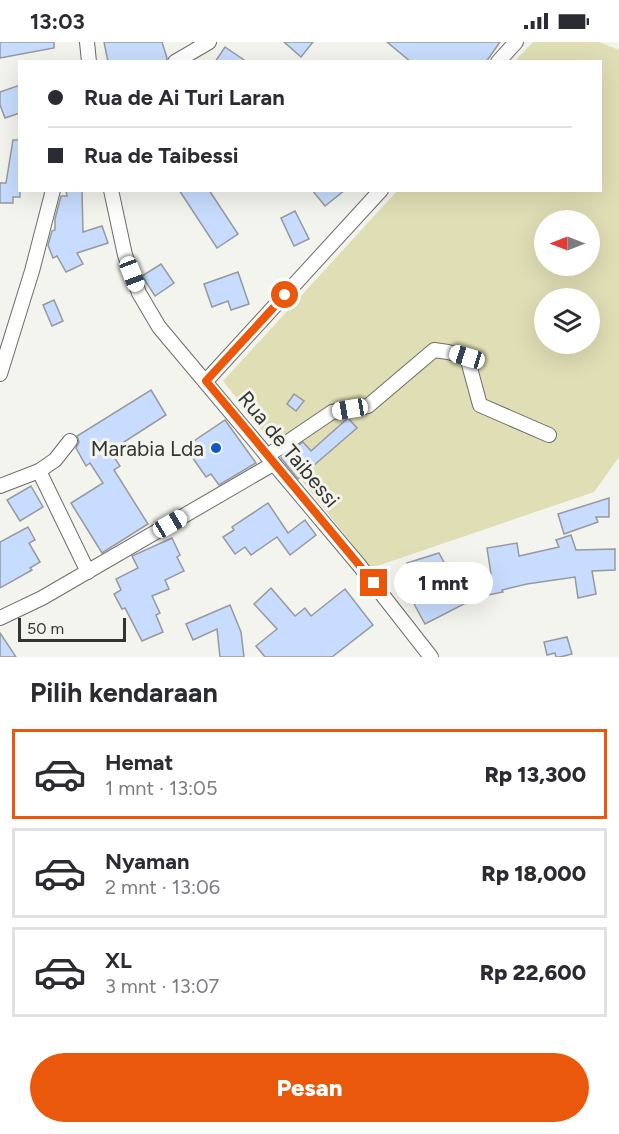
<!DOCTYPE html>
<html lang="id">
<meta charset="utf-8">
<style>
:root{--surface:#fff;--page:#f7f7f7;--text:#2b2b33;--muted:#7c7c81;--line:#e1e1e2;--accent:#ea580c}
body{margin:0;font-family:Figtree,sans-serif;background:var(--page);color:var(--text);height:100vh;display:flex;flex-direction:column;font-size:22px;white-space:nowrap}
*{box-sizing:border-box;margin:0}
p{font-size:20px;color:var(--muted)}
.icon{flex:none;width:33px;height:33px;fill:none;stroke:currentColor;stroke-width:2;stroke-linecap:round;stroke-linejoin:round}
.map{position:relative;height:615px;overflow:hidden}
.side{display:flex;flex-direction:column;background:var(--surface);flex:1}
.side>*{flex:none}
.top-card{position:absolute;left:18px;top:18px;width:584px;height:132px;border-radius:0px;box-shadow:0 6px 24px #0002;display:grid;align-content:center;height:132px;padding:0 30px;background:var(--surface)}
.needle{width:39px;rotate:270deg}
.fabs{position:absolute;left:534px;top:168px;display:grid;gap:12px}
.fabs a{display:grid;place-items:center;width:66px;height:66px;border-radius:50%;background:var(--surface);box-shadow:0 6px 24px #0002;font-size:30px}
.scale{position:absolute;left:18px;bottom:15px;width:108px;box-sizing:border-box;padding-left:6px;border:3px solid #333331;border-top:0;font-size:16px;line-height:21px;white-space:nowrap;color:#333331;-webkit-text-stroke:4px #f4f4ee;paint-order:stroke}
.end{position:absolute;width:27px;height:27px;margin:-14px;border:8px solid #ea580c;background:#fff;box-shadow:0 0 0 3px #fff}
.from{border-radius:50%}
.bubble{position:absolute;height:42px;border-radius:21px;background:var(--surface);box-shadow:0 6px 24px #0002;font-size:20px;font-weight:800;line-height:42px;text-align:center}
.car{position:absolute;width:18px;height:36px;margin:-18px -9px;border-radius:8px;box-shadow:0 0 4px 2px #0007;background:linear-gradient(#fff 24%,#345 0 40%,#fff 0 76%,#345 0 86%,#fff 0)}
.top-card b{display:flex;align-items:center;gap:21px;height:57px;font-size:22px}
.top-card b+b{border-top:2px solid var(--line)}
.top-card i{width:15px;height:15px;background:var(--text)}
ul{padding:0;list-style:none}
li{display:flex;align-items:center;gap:18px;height:90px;margin:0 12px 9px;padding:0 18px;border:3px solid var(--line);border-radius:0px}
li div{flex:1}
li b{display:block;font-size:22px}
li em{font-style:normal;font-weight:800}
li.selected{border-color:var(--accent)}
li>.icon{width:54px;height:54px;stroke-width:1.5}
h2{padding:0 30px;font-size:27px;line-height:72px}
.cta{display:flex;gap:12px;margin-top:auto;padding:12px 30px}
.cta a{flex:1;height:69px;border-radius:36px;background:var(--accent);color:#fff;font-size:24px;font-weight:800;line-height:69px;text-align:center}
.status{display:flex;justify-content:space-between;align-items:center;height:42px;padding:0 30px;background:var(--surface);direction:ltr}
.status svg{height:16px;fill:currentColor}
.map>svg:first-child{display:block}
.green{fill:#dfdeb5;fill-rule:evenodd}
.building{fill:#c7dcfe;stroke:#96999e;stroke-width:1.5}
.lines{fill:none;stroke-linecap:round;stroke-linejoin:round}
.minor-casing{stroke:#6d6d68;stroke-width:16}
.minor{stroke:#fff;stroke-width:14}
.route{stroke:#ea580c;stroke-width:8}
.poi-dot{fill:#1258c3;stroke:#f4f4ee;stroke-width:2}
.labels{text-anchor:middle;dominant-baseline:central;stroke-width:6;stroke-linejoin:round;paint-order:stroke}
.poi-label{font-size:21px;fill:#333331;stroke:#f4f4ee;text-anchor:end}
.street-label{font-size:21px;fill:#333331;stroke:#f4f4ee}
</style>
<div class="status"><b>13:03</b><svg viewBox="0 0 49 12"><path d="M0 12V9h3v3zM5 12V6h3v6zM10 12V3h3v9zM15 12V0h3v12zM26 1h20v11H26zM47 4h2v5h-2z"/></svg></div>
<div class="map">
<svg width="619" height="615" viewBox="0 0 619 615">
<rect width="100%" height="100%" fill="#f4f4ee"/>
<path class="green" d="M533,0H599L619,8V415L594,450L371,526L223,339L397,149L600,148V20L515,19ZM544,178H590V224H544ZM544,256H590V302H544Z"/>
<g class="building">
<polygon points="0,0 54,0 54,6 0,16"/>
<polygon points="104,0 162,0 167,16 166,20 108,20"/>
<polygon points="284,0 313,0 301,15"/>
<polygon points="387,0 500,0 486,20 411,20"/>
<polygon points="225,5 247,20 215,20"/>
<polygon points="20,43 20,71 5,76 0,63 0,50"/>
<polygon points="13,98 20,98 20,155 13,155 13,161 0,161 0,141 6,141"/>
<polygon points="66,148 82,148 83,190 102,184 108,201 77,211 83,222 66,230 57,214 53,216 48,203 52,189 55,188 55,177 61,154 67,154"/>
<polygon points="179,148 209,148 238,192 217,206"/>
<polygon points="312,148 345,148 325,164"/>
<polygon points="295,169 309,197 294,204 281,176"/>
<polygon points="161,222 174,241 155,254 142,234"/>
<polygon points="238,230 249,262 231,268 228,259 212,265 204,242"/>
<polygon points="54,258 63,279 52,284 43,263"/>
<polygon points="151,348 166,373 110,409 120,424 114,428 148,482 102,511 71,461 103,441 90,421 86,424 76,406 79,400 77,394"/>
<polygon points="294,352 304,359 296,369 287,362"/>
<polygon points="348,376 357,386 298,437 281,416 303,400 311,409"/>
<polygon points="225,378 256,421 219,443 211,432 206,435 185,405"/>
<polygon points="31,444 43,465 20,479 7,458"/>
<polygon points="609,456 609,475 596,475 598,480 564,492 558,472"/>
<polygon points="268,461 288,491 305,478 316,493 290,513 277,495 251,513 245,505 235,512 223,495 234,488 232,485"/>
<polygon points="28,485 35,498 29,501 40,520 30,526 32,528 0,546 0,500"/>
<polygon points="571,493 576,508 615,507 615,528 592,529 596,552 578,556 575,535 527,542 502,548 503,550 483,554 479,534 491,532 487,506 517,501 519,514 559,505 556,498"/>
<polygon points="172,496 180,513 177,515 184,529 165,538 169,547 152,554 160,571 156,573 163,590 142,599 125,566 122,567 114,552 121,548 116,537 138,526 132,514"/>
<polygon points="439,511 466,561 425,582 413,560 418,558 407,521"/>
<polygon points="271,546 295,574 305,566 311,574 345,547 373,583 332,615 265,615 256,604 277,587 254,562"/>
<polygon points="230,563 241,590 244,615 220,615 217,587 193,598 186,582"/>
<polygon points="0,591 16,615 0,615"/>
<polygon points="567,595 572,612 560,615 556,615 555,611 547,613 544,600"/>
</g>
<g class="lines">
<defs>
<g id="minor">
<polyline points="87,0 89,20"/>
<polyline points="175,20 209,0"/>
<polyline points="498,20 516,0"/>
<polyline points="111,148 125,213 139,251 159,285 359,523 431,615"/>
<polyline points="0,332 32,229 53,148"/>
<polyline points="206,339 381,148"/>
<polyline points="267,414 332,370 368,364 434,308 448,310 467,315 480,363 549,393"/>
<polyline points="39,429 88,530"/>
<polyline points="0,444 39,429 55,418 70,399"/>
<polyline points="0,576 42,556 273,422"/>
</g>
</defs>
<use href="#minor" class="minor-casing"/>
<use href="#minor" class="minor"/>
</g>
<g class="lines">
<polyline class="route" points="285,253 206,339 374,541"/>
</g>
<circle class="poi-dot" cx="216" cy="406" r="6"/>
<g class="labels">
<g class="poi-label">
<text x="204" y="406">Marabia Lda</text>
</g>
<g class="street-label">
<text transform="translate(289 407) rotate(50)">Rua de Taibessi</text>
</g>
</g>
</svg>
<div class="fabs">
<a><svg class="needle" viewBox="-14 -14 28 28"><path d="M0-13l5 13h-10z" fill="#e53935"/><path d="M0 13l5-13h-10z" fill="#7c7c81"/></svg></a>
<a><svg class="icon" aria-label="layers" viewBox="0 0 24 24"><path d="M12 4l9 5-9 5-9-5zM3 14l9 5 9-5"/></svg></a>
</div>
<div class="scale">50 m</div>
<i class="end from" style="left:285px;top:253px"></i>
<i class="end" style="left:374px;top:541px"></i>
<div class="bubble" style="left:394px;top:520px;width:99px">1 mnt</div>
<i class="car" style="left:132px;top:232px;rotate:159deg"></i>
<i class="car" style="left:467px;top:315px;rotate:287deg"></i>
<i class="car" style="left:350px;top:367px;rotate:260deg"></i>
<i class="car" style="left:170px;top:482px;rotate:60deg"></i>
<div class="top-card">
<b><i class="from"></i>Rua de Ai Turi Laran</b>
<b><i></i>Rua de Taibessi</b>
</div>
</div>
<section class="side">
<h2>Pilih kendaraan</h2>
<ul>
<li class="selected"><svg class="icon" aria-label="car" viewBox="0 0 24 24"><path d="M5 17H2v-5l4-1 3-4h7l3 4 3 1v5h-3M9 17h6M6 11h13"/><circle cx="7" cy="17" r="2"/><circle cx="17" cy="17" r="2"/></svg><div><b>Hemat</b><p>1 mnt · 13:05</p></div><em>Rp 13,300</em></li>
<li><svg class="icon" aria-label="car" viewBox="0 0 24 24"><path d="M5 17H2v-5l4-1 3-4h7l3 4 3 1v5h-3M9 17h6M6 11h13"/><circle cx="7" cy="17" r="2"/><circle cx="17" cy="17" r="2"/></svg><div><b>Nyaman</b><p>2 mnt · 13:06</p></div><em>Rp 18,000</em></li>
<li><svg class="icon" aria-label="car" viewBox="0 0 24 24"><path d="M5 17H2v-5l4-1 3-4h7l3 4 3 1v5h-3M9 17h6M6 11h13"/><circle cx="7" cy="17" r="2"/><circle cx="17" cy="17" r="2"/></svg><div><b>XL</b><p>3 mnt · 13:07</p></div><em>Rp 22,600</em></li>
</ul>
<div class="cta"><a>Pesan</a></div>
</section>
